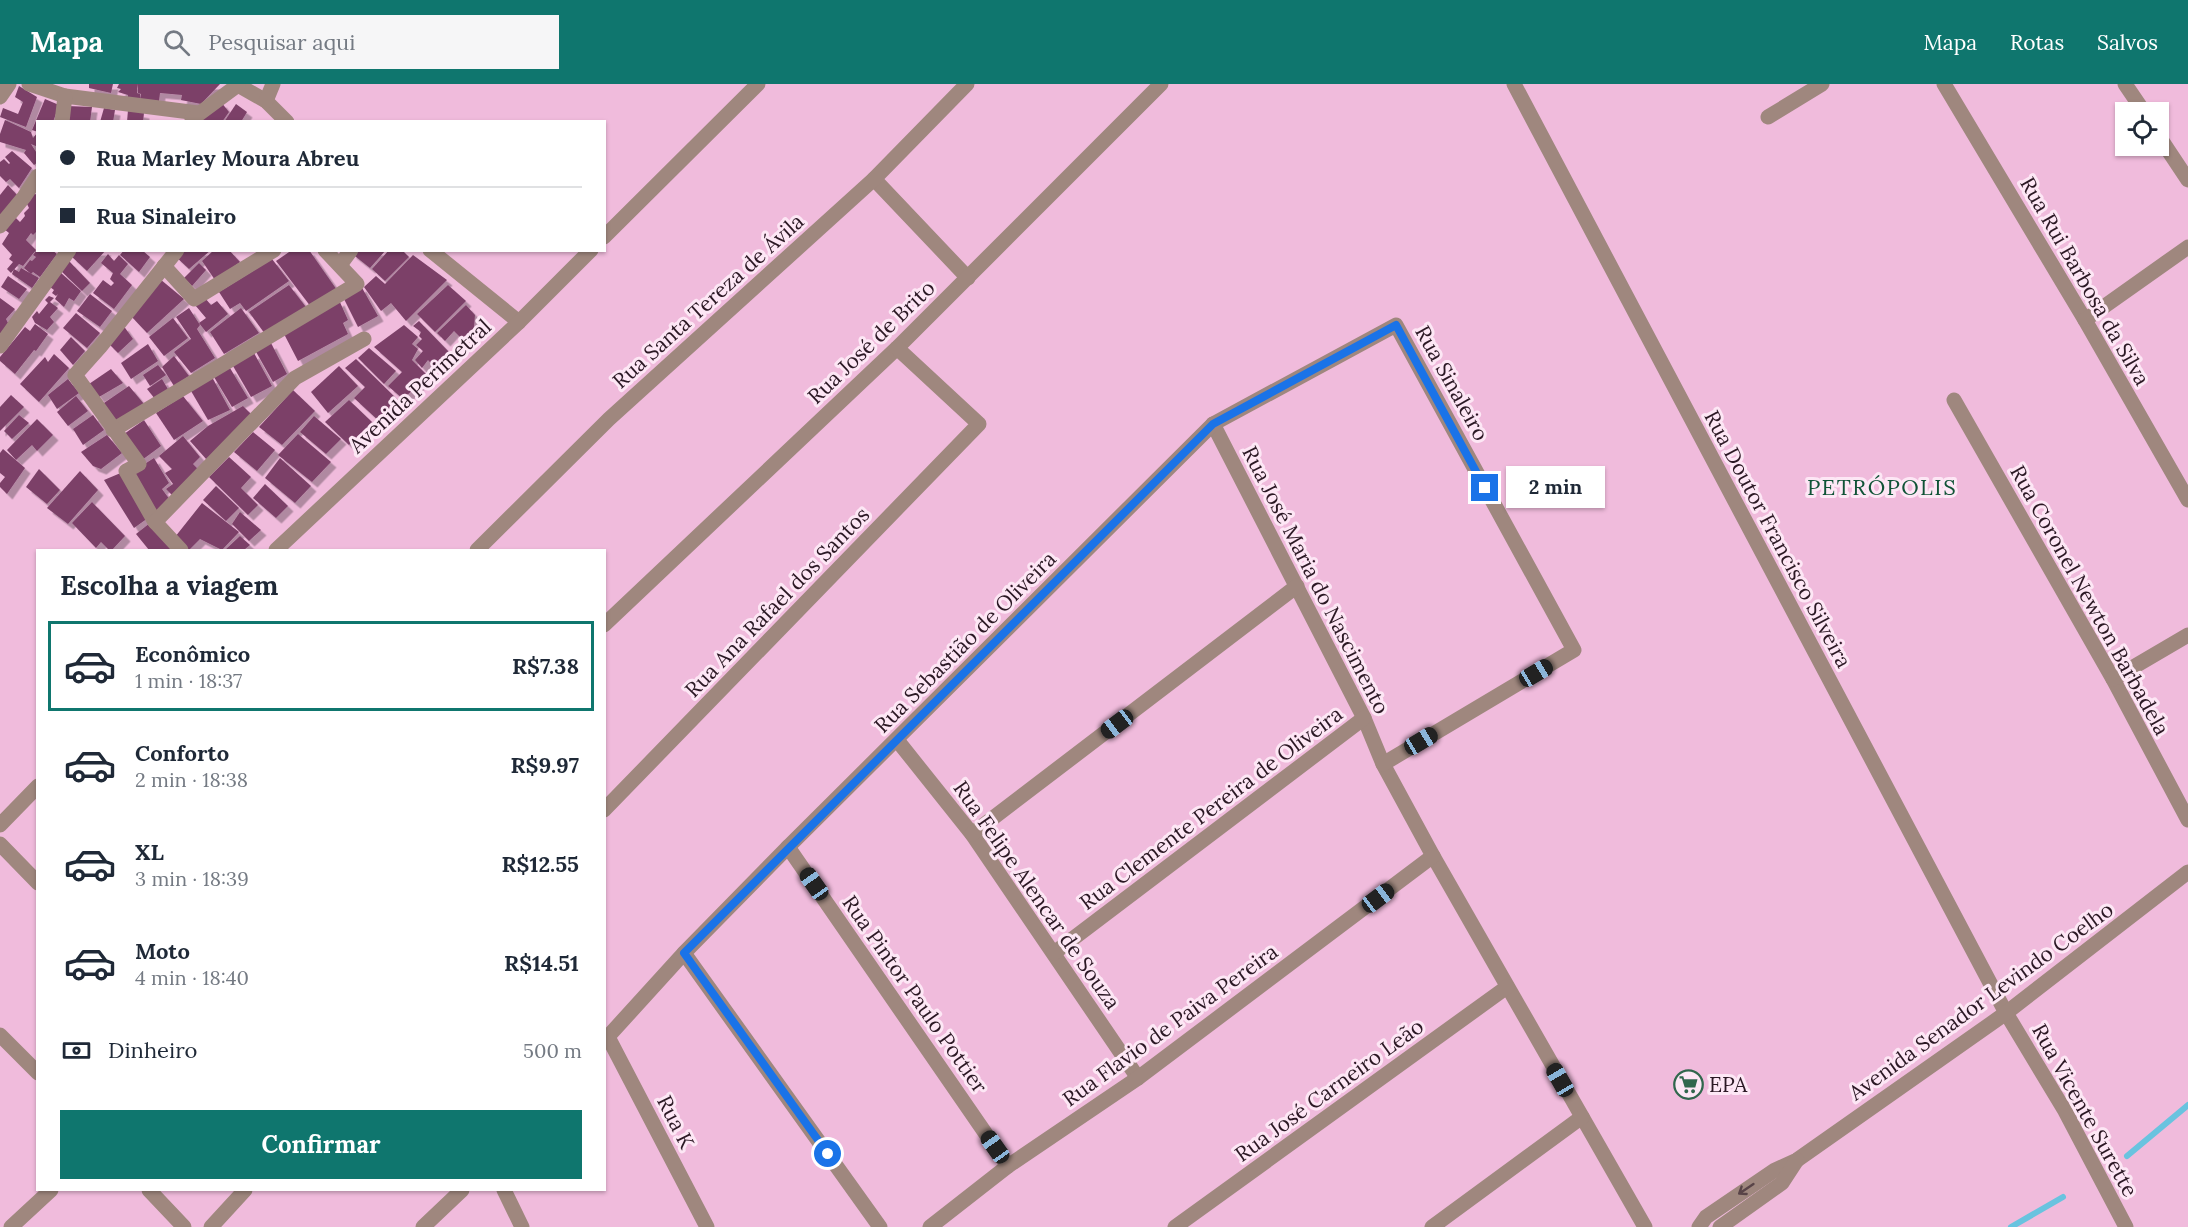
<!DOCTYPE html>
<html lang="pt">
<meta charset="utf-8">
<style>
:root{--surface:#fff;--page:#f6f6f7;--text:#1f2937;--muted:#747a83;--line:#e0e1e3;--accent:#0f766e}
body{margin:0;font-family:Lora,serif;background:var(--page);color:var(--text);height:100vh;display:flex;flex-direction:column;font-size:22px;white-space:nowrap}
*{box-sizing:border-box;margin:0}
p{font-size:20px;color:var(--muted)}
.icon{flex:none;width:33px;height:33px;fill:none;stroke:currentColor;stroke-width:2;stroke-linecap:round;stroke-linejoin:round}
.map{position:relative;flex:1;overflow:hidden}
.panel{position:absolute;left:36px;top:465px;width:570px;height:642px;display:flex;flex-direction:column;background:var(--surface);border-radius:0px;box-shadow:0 2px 4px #0004}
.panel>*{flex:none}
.top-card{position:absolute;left:36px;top:36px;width:570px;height:132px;border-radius:0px;box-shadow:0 2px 4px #0004;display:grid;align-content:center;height:132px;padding:0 24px;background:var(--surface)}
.controls{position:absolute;left:2115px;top:18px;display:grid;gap:12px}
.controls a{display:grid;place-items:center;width:54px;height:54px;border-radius:0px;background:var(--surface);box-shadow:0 2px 4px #0004;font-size:30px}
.end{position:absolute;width:27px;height:27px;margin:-14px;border:8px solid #1a73e8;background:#fff;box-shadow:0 0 0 3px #fff}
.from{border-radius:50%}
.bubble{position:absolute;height:42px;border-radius:0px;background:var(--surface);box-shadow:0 2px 4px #0004;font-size:20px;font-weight:700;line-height:42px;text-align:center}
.car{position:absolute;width:18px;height:36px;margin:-18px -9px;border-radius:8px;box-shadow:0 0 4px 2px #0007;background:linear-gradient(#222 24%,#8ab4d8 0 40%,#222 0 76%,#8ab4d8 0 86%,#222 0)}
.top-card b{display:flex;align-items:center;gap:21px;height:57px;font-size:22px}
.top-card b+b{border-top:2px solid var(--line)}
.top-card i{width:15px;height:15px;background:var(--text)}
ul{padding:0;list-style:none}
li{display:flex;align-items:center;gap:18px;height:90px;margin:0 12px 9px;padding:0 12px;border:3px solid transparent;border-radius:0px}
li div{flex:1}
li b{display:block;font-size:22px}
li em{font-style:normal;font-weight:700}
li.on{border-color:var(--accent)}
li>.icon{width:54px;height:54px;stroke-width:1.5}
h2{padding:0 24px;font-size:27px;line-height:72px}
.pay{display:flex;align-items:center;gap:15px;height:66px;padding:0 24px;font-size:22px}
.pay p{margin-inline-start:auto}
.action{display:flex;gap:12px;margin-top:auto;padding:12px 24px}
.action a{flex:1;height:69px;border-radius:0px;background:var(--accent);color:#fff;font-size:24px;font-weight:700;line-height:69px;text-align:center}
header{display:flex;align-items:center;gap:36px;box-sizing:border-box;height:84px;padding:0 30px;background:var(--accent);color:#fff}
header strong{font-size:28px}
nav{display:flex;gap:33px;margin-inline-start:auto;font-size:21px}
.search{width:420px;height:54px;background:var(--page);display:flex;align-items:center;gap:15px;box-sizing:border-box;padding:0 21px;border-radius:0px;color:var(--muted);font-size:22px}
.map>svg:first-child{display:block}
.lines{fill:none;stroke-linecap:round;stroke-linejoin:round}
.stream{stroke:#69c3df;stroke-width:6}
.building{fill:#7b4168;filter:url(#shadow)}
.minor{stroke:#9f877e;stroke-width:15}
.tertiary{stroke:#9f877e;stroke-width:15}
.oneway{stroke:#594448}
.route{stroke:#1a73e8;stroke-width:8}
.labels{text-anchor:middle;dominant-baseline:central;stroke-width:6;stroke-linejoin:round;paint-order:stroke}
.street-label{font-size:21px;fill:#2b1824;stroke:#fde7f5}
.poi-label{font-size:21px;fill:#2b1824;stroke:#fde7f5;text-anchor:start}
.neighbourhood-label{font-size:22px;letter-spacing:1.5px;fill:#105337;stroke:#fde7f5}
</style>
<header>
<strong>Mapa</strong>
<div class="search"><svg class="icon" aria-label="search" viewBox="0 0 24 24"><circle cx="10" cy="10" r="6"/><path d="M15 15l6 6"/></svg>Pesquisar aqui</div>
<nav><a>Mapa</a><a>Rotas</a><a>Salvos</a></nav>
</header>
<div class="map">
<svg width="2188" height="1143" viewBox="0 0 2188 1143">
<defs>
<filter id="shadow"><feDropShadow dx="5.5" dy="5.5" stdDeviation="0" flood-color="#0004"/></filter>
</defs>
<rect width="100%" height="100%" fill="#f0bbdc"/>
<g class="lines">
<g class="stream">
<polyline points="2127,1072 2188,1021"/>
<polyline points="2011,1143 2063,1113"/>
</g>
</g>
<g class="building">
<polygon points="89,0 113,0 111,9 89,4"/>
<polygon points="119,0 138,0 137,9 140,10 140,16 128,15 128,11 118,8 121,5 117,4"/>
<polygon points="138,0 220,0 201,20 181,16 182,11 160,9 159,17 140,15 141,10 138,9"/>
<polygon points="19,2 37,13 26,43 0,33 3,24 18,30 23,18 15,13"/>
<polygon points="45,15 59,21 53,38 38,38 38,48 32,46"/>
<polygon points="221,18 229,28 222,38 197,38"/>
<polygon points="236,20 247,28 241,38 224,38"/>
<polygon points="67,22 92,23 90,38 66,38"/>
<polygon points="104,24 115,26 113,38 100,38"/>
<polygon points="128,26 144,29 143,38 127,38"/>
<polygon points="5,36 31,48 33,54 38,48 38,63 31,60 38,71 38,78 34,81 24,69 26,66 0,58 0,50"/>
<polygon points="12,67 32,84 19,104 10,95 6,98 0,92 0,78 4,75 9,80 10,79 5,73"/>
<polygon points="8,101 18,112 0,132 0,111"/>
<polygon points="34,109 38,112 38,146 33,151 31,149 26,156 36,166 23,182 19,180 11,189 7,185 13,178 9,175 12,171 2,160 9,149 4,145 15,133 20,138 25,132 24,129 29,124 27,120"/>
<polygon points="37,166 52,166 57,170 40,193 33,188 31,190 24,184 30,176 32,177 36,173 33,171"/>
<polygon points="76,166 106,166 87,187 71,172"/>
<polygon points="124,166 142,166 150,173 139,188 120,171"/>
<polygon points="180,166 211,166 189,185 175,172"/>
<polygon points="214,166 229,166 240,178 215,196 202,177"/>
<polygon points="292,166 309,166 337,206 311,223 276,177"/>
<polygon points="353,166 386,166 370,184 351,169"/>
<polygon points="389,166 402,166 409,173 385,197 372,185"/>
<polygon points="108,170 114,177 119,171 128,180 120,190 132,201 114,225 93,209 103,196 111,202 114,199 110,195 113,189 101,179"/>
<polygon points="413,171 447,196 406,237 391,219 381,227 364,203 376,192 385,200"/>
<polygon points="272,175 289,197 246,227 240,219 230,225 219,208"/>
<polygon points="69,177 90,199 82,207 61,187"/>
<polygon points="199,179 206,186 192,202 184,194"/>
<polygon points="21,184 39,194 32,204 12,190 14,185 19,188"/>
<polygon points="60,188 81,207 74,217 69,214 64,223 55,215 58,210 56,212 52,209 54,206 50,203"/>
<polygon points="8,192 27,205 19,215 1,203"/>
<polygon points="160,195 184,215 147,249 130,231"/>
<polygon points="289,201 306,223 265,250 249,228"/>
<polygon points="448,201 466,217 435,248 417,230"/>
<polygon points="361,202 378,232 358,243 343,213"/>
<polygon points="90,210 112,227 100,243 77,227"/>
<polygon points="49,212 54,214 50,218 58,224 50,233 54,238 47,246 35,239 32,233 37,227 39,230 48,219 45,216"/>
<polygon points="0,214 15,225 6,235 8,239 0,251"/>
<polygon points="205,214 211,221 217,217 228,230 206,248 199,239 206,234 195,221"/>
<polygon points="339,216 348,236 343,239 348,250 298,277 283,248"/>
<polygon points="466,221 475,231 474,244 463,256 454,247 445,257 437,249"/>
<polygon points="189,224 200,241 197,245 215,274 191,289 174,268 191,255 176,233"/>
<polygon points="241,224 259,249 224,270 210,248"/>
<polygon points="76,229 100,249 87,264 63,244"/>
<polygon points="173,234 188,254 164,272 149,253"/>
<polygon points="419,237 449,268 435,284 428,276 422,284 415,276 423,267 416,261 422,255 419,252 421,248 413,242"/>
<polygon points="35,240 48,250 36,267 34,266 15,290 0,277 0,273 25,243 30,247"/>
<polygon points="123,241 133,255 118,269 108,259"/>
<polygon points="404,241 418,253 412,260 418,265 412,276 428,292 403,315 388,302 402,288 374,263"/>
<polygon points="71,253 85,267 73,281 60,266"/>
<polygon points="271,259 287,290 273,298 255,266"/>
<polygon points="148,260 158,277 131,295 121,279"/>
<polygon points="369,264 396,287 384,300 358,274"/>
<polygon points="254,269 272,302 251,313 233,282"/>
<polygon points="54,270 69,284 39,318 20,300 45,273 48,278"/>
<polygon points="174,272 189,292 174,302 162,283"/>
<polygon points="356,275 400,318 380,338 354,314 365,303 345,284"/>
<polygon points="158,281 166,291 150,302 143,291"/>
<polygon points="339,282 358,302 328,329 311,308"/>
<polygon points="230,284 248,314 232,323 214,293"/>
<polygon points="111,285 123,299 99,313 89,300"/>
<polygon points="212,293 230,326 208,336 191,307"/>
<polygon points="68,295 79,309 57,325 48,311"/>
<polygon points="162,295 169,307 155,315 147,305"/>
<polygon points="129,302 144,320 115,341 101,321"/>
<polygon points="293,306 315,327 282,361 259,343"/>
<polygon points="11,311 24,323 0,347 0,323"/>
<polygon points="76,312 88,327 68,342 57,328"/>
<polygon points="183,312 203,337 174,356 156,329"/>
<polygon points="349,316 372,338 349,361 325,338"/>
<polygon points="243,322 251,330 207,376 190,357 208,342"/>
<polygon points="19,331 29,339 12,355 4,347"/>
<polygon points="93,331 104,346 83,361 73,345"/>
<polygon points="314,332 341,355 326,370 300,348"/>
<polygon points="37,335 53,351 37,367 32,361 16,376 7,366"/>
<polygon points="144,336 161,362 142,376 124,350"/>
<polygon points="253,348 275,366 257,387 234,368"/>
<polygon points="298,350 331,378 312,398 278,371"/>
<polygon points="107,351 122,369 101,385 93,382 81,368"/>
<polygon points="183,352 200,373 193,380 199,386 172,411 166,405 173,400 165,389 172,385 159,372"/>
<polygon points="3,365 25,384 7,410 0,403 0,399 5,393 0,389 0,369"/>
<polygon points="229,373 251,393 241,404 258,421 248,431 209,393"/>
<polygon points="154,374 169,399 162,405 170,416 155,430 129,390"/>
<polygon points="280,374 311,402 295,419 265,394"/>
<polygon points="39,385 60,406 47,420 26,403"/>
<polygon points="80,387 98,406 68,440 47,424"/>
<polygon points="123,388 148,434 134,444 104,396"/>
<polygon points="265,400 288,422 276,434 253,414"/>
<polygon points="216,402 239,424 226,437 203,416"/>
<polygon points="92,418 125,452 112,466 109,466 101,458 96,464 72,439"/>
<polygon points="202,419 239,448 222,466 200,455 189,466 186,466 175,453"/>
<polygon points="240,428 261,446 249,457 232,440"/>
<polygon points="150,439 175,466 149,466 136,450"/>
<polygon points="240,452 250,461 244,466 225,466"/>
</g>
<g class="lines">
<g class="minor">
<polyline points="29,0 65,12 198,29"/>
<polyline points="236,0 266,17 287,38"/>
<polyline points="1514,0 2006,929 2065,1027 2126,1143"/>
<polyline points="1944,0 2085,236 2188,416"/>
<polyline points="2125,0 2144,28"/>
<polyline points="0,13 9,0"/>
<polyline points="266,17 273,0"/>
<polyline points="1768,33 1822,0"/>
<polyline points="192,35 238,1"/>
<polyline points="62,38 65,12"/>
<polyline points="2158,51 2188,96"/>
<polyline points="874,95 968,194"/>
<polyline points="0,142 24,113 38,92"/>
<polyline points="604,153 758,0"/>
<polyline points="430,166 519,238"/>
<polyline points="340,181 351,166"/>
<polyline points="164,182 194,215 274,166"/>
<polyline points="2085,236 2188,163"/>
<polyline points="0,262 69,166"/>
<polyline points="1954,316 2113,595 2188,736"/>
<polyline points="1213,340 1364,634 1383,680 1433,772 1645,1143"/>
<polyline points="113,346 357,200 325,166"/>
<polyline points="155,438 126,387 139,380 75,291 100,263 177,166"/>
<polyline points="181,466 155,438 295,294 364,255"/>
<polyline points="276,466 519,238 591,166"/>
<polyline points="477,466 609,335 874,95 967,0"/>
<polyline points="604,541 897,264 1161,0"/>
<polyline points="2113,595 2188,551"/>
<polyline points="897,656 972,750 1138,994"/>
<polyline points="604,726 979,340 897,264"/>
<polyline points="0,741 38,702"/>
<polyline points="972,750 1297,502"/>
<polyline points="0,760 38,799"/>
<polyline points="788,763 1008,1082"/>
<polyline points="684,869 880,1143"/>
<polyline points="1054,869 1364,634"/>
<polyline points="0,951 38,989"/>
<polyline points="608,953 707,1143"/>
<polyline points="604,957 684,869 788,763 1213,340 1396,241 1574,566 1383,680"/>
<polyline points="149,1106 184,1143"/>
<polyline points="504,1106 522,1143"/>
<polyline points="11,1143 51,1106"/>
<polyline points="211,1143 245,1106"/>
<polyline points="423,1143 462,1106"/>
<polyline points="930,1143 1008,1082 1138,994 1433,772"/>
<polyline points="1175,1143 1507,903"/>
<polyline points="1432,1143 1582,1033"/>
</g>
<g class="tertiary">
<polyline points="1699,1143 1706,1133 1775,1086 1797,1076 2006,929 2188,788"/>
<polyline points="1720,1143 1782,1099 1797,1076"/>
</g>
</g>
<defs><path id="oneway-shaft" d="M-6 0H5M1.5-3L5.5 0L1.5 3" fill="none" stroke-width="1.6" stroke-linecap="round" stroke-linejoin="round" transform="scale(1.5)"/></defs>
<use class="oneway" href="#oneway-shaft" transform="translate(1746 1105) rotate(146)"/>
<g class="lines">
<polyline class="route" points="828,1070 684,869 1213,340 1396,241 1485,404"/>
</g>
<defs>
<symbol id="supermarket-ring" viewBox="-11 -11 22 22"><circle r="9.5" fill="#fde7f5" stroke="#31674d" stroke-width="1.5"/><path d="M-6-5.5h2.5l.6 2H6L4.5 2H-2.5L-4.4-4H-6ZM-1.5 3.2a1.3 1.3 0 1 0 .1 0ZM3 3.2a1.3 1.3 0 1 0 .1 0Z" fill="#31674d"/></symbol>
</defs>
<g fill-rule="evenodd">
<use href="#supermarket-ring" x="1672" y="984" width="33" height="33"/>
</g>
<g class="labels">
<g class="street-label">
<text transform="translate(2085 197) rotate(60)">Rua Rui Barbosa da Silva</text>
<text transform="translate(708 217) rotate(-42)">Rua Santa Tereza de Ávila</text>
<text transform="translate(871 258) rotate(-44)">Rua José de Brito</text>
<text transform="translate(1452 299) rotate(61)">Rua Sinaleiro</text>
<text transform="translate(420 302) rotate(-43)">Avenida Perimetral</text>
<text transform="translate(1778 455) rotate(62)">Rua Doutor Francisco Silveira</text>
<text transform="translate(1316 496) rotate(63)">Rua José Maria do Nascimento</text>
<text transform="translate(2090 516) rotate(61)">Rua Coronel Newton Barbadela</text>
<text transform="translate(777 518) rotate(-46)">Rua Ana Rafael dos Santos</text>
<text transform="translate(965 558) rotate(-45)">Rua Sebastião de Oliveira</text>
<text transform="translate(1211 724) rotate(-37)">Rua Clemente Pereira de Oliveira</text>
<text transform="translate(1037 811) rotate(55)">Rua Felipe Alencar de Souza</text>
<text transform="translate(915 910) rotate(55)">Rua Pintor Paulo Pottier</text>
<text transform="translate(1981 917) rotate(-36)">Avenida Senador Levindo Coelho</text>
<text transform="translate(1170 941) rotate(-36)">Rua Flavio de Paiva Pereira</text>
<text transform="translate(1329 1006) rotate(-36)">Rua José Carneiro Leão</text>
<text transform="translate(2085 1026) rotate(61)">Rua Vicente Surette</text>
<text transform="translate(676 1038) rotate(63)">Rua K</text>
</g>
<g class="poi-label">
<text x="1709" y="1000">EPA</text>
</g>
<g class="neighbourhood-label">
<text x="1882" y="403">PETRÓPOLIS</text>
</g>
</g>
</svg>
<div class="controls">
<a><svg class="icon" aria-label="locate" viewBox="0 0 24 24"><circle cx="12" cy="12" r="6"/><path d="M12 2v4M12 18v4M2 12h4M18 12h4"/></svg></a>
</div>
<i class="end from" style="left:828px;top:1070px"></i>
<i class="end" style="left:1485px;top:404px"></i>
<div class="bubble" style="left:1506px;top:382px;width:99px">2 min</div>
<i class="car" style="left:1536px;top:589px;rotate:59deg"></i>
<i class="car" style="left:1117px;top:640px;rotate:233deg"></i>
<i class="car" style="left:1421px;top:657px;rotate:59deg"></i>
<i class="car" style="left:814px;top:800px;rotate:325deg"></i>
<i class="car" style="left:1378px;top:814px;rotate:53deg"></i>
<i class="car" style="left:1560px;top:996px;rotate:330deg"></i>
<i class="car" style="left:995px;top:1063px;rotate:325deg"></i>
<div class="top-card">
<b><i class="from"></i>Rua Marley Moura Abreu</b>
<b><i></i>Rua Sinaleiro</b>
</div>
<section class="panel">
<h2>Escolha a viagem</h2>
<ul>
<li class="on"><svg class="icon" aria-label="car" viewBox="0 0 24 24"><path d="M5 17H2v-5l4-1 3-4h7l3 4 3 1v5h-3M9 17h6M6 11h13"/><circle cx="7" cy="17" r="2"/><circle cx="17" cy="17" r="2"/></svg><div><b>Econômico</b><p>1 min · 18:37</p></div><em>R$7.38</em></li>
<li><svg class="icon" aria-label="car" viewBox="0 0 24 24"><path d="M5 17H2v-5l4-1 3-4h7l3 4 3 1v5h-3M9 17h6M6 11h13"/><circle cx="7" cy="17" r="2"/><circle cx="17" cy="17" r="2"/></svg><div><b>Conforto</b><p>2 min · 18:38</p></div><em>R$9.97</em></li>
<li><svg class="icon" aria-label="car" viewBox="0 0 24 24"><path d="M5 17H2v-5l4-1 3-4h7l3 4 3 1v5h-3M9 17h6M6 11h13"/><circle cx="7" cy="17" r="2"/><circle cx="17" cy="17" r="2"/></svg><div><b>XL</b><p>3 min · 18:39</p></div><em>R$12.55</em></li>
<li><svg class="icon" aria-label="car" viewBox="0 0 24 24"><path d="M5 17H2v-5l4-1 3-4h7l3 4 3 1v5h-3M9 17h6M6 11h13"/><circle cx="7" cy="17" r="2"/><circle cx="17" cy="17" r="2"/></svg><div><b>Moto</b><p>4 min · 18:40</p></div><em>R$14.51</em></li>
</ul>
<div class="pay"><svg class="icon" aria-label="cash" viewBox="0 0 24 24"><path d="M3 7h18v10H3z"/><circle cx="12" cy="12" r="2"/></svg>Dinheiro<p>500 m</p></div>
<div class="action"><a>Confirmar</a></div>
</section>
</div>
